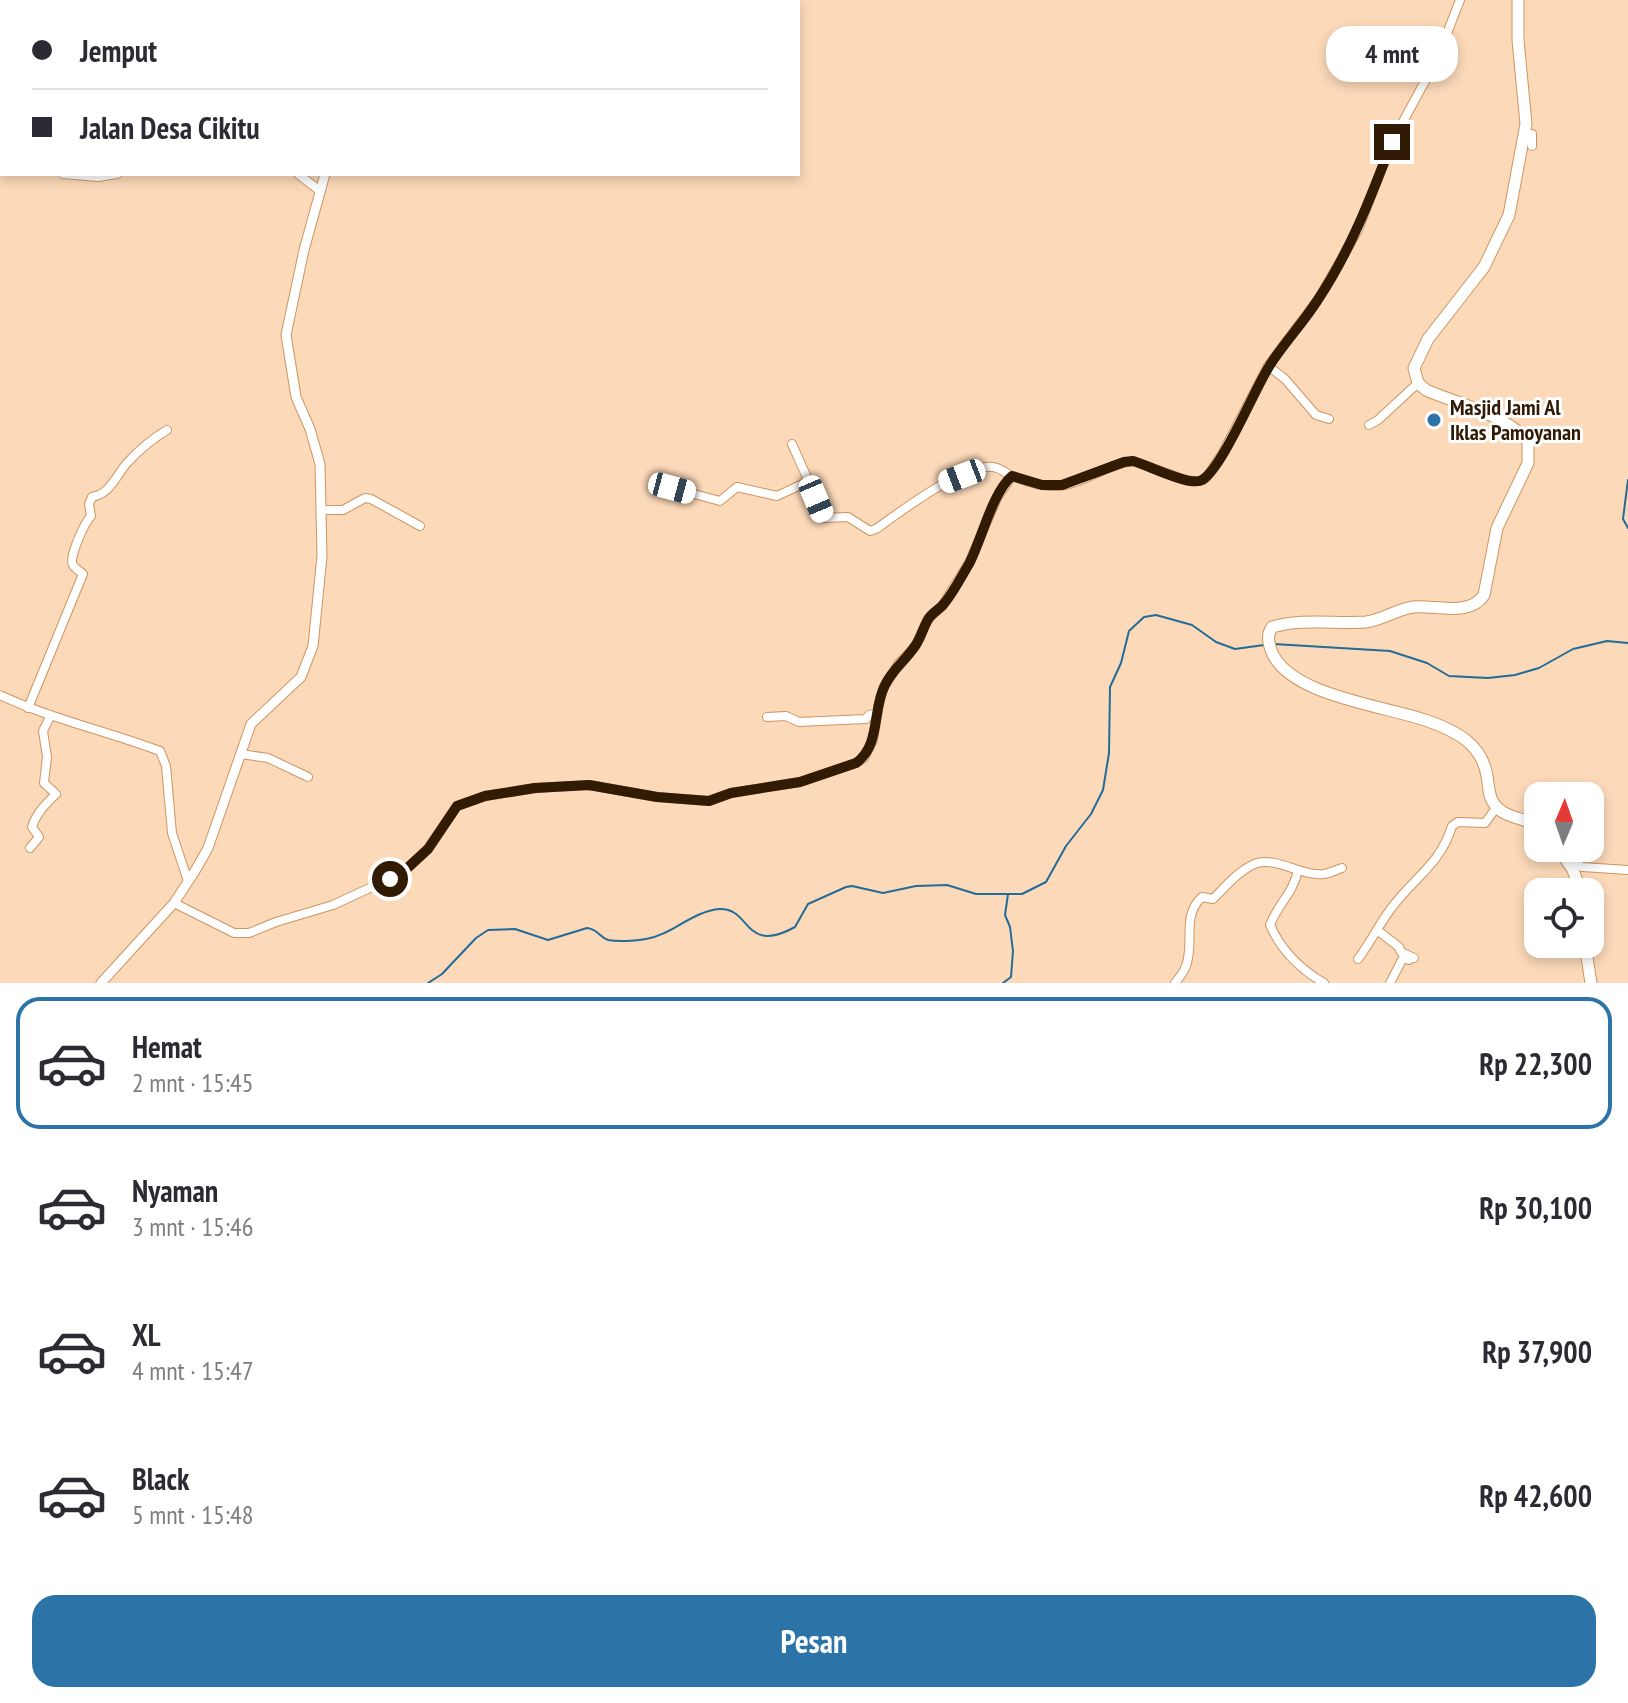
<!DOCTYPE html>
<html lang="id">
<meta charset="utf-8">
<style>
:root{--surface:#fff;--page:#f7f7f7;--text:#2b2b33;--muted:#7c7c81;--line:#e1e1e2;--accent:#2c74a8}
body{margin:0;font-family:"PT Sans Narrow",sans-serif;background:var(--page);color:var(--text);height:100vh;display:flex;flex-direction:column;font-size:30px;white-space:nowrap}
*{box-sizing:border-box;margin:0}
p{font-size:26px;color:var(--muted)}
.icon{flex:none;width:44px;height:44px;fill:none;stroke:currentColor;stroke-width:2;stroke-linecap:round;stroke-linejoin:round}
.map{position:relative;height:983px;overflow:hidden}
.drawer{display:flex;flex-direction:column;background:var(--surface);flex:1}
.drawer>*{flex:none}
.hud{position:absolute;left:0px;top:0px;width:800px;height:176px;box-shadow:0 4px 12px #0003;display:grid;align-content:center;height:176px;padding:0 32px;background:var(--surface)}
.needle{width:52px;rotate:2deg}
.buttons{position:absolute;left:1524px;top:782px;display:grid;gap:16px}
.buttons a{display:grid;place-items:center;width:80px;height:80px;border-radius:16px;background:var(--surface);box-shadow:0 4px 12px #0003;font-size:40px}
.end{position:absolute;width:36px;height:36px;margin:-18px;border:10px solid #311b05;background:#fff;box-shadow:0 0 0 4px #fff}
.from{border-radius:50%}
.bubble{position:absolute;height:56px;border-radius:24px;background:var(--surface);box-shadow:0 4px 12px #0003;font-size:26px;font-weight:700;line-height:56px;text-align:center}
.car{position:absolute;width:24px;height:48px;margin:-24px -12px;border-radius:10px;box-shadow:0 0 6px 2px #0007;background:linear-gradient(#fff 24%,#345 0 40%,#fff 0 76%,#345 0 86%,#fff 0)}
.hud b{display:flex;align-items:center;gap:28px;height:76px;font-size:30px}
.hud b+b{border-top:2px solid var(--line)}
.hud i{width:20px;height:20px;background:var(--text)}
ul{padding:14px 0 0;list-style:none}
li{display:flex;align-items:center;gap:24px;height:132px;margin:0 16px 12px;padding:0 16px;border:4px solid transparent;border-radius:24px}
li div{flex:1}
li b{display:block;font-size:30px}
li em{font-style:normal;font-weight:700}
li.selected{border-color:var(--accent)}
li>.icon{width:72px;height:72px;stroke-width:1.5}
.action{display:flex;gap:16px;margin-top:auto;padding:16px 32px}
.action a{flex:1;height:92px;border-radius:24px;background:var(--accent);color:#fff;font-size:32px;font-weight:700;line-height:92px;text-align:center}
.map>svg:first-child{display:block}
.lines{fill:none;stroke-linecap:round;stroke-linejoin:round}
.stream{stroke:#216c99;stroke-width:2}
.minor-casing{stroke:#cd9560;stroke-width:10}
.tertiary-casing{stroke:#cd9560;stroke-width:11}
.secondary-casing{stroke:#cd9560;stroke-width:13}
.minor{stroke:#fff;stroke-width:8}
.tertiary{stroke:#fff;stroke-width:9}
.secondary{stroke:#fff;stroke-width:11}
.route{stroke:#311b05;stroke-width:10}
.poi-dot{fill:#2c74a8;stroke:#fff;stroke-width:3}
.labels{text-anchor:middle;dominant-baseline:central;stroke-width:6;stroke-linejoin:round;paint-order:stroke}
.poi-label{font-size:22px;font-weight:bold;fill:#311b05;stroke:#fff;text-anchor:start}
</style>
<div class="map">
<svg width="1628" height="983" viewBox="0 0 1628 983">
<rect width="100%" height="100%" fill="#fcd9b9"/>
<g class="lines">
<g class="stream">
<polyline points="1628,480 1623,519 1628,528"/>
<polyline points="1274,644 1390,651 1427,663 1449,676 1488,678 1515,675 1539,668 1573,649 1607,641 1628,643"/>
<path d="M428,983L442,974L476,938L488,930L515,929L548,940L587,928C598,929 599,937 608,940C618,942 636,941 646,939C672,935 692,911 720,909C751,908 744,955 795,927L808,904L846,887L852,886L883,893L916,886L947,885L976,894H1022L1046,882L1066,846L1091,814L1103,790L1109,753L1110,687L1121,663L1129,631L1144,617L1156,615L1192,625L1216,642L1235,649L1264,645"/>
<polyline points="1003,983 1011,977 1013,951 1010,927 1005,915 1008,894"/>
</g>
<defs>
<g id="minor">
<polyline points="1524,133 1532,134 1532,146"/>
<polyline points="0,155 2,155"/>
<polyline points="63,174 98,177 117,174"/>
<polyline points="298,174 320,191"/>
<polyline points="1268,366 1285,379 1316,415 1329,419"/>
<polyline points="1369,425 1378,420 1418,383"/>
<path d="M792,444L825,518L848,517L870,531L876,529C900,512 964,463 993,467C1000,468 1004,472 1010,475C1024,481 1042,487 1057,486C1084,484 1106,464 1133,461L1188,481H1200L1206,478L1222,454L1268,366L1319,298L1358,230L1392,142L1437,59L1460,0"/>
<polyline points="672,488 720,501 737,487 777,496 809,481"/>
<polyline points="321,510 343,510 365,498 371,499 420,526"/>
<path d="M0,695C51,719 107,731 160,751L166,766L172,833L188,881"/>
<path d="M28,708L83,574C80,571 75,569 73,565C68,558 85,522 91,516L89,504L92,497C111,493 115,477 127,463C139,450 152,439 167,430"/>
<polyline points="767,717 786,716 799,722 866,719 869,715 877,713"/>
<polyline points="241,754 268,758 308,777"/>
<path d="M30,848L39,837L32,827C36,813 46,804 56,794L44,783L47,757L43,731L51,715"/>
<polyline points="1569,857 1582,867 1628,870"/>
<path d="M1298,870C1293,894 1279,902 1270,925C1281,950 1300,969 1324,983"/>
<polyline points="174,903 234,933 249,933 276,922 333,905 402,873 428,849 457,806 485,796 535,788 589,785 657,797 709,801 731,793 800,782 856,763 864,758 873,740 879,702 884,687 899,663 915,647 928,619 942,606 969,563 997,498 1012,476"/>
<polyline points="1377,930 1399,947 1401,952 1414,958"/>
<path d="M1358,959C1371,942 1380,922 1393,906C1415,877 1441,863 1452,826L1458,822L1485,823L1496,808"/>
<path d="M1175,983C1179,978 1184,972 1186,966C1195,942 1181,916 1202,897L1213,899C1225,887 1240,869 1257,863C1277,857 1303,877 1324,874C1330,873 1336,870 1342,868"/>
<polyline points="1390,983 1403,958 1409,960"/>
</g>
<g id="tertiary">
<polyline points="399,2 400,0"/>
<polyline points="101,983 174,903 195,871 208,848 251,724 301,677 313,646 322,556 320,464 310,429 296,397 286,335 304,250 325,174"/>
</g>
<g id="secondary">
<path d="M1518,0V40L1526,124L1509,215L1484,267L1428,339L1414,368L1418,383L1426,390C1460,405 1501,412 1528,441V463L1497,528L1484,595C1470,617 1435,605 1413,607C1397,609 1383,620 1366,622C1335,624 1302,618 1272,627C1267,634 1268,641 1271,650C1287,696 1387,706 1428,721C1456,731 1482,744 1487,776C1489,786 1488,797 1495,805C1504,818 1525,818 1538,826"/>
<polyline points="1558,848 1573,870 1581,892"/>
<polyline points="1585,944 1591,983"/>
</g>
</defs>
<use href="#minor" class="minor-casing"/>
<use href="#tertiary" class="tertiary-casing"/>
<use href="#secondary" class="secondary-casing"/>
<use href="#minor" class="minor"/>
<use href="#tertiary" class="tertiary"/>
<use href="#secondary" class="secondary"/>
</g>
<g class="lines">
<path class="route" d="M390,879L402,873L428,849L457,806L485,796L535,788L589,785L657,797L709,801L731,793L800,782L856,763C881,745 872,710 885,685C893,669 906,660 915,646C921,638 923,627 929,618C932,613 938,610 942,606C953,594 961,577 969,564C982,539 992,493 1012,476L1042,485H1062L1124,462L1133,461C1148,465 1190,487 1202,480C1222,469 1255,388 1270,365C1284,343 1303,323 1317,301C1350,252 1371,197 1392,142"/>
</g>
<circle class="poi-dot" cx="1434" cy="420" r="8"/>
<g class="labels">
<g class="poi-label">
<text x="1450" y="407">Masjid Jami Al<tspan x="1450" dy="25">Iklas Pamoyanan</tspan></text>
</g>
</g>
</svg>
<div class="buttons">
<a><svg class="needle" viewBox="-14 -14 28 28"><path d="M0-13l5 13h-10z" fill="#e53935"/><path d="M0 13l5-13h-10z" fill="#7c7c81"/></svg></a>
<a><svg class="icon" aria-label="locate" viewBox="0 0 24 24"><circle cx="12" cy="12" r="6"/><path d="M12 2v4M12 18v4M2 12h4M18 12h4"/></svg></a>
</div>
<i class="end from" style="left:390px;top:879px"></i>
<i class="end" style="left:1392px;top:142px"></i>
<div class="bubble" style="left:1326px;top:26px;width:132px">4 mnt</div>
<i class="car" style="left:962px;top:476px;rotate:249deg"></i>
<i class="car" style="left:672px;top:488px;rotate:105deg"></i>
<i class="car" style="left:816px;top:499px;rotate:157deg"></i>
<div class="hud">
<b><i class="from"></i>Jemput</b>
<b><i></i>Jalan Desa Cikitu</b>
</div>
</div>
<section class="drawer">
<ul>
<li class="selected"><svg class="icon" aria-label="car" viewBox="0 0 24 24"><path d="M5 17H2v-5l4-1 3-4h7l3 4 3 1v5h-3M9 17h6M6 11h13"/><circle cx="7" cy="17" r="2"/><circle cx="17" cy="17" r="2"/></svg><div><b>Hemat</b><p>2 mnt · 15:45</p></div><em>Rp 22,300</em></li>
<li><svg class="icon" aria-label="car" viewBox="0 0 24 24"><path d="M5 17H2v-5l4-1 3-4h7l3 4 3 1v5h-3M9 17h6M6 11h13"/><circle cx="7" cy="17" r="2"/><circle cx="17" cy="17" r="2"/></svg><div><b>Nyaman</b><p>3 mnt · 15:46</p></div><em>Rp 30,100</em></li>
<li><svg class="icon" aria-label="car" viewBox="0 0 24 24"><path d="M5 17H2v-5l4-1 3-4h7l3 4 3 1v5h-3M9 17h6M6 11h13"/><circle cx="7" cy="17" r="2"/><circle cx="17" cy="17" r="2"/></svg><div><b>XL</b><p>4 mnt · 15:47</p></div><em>Rp 37,900</em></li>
<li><svg class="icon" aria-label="car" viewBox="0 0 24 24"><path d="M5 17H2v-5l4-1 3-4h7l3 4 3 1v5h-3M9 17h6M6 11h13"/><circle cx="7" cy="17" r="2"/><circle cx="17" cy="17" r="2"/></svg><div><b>Black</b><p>5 mnt · 15:48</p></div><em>Rp 42,600</em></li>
</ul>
<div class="action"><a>Pesan</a></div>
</section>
